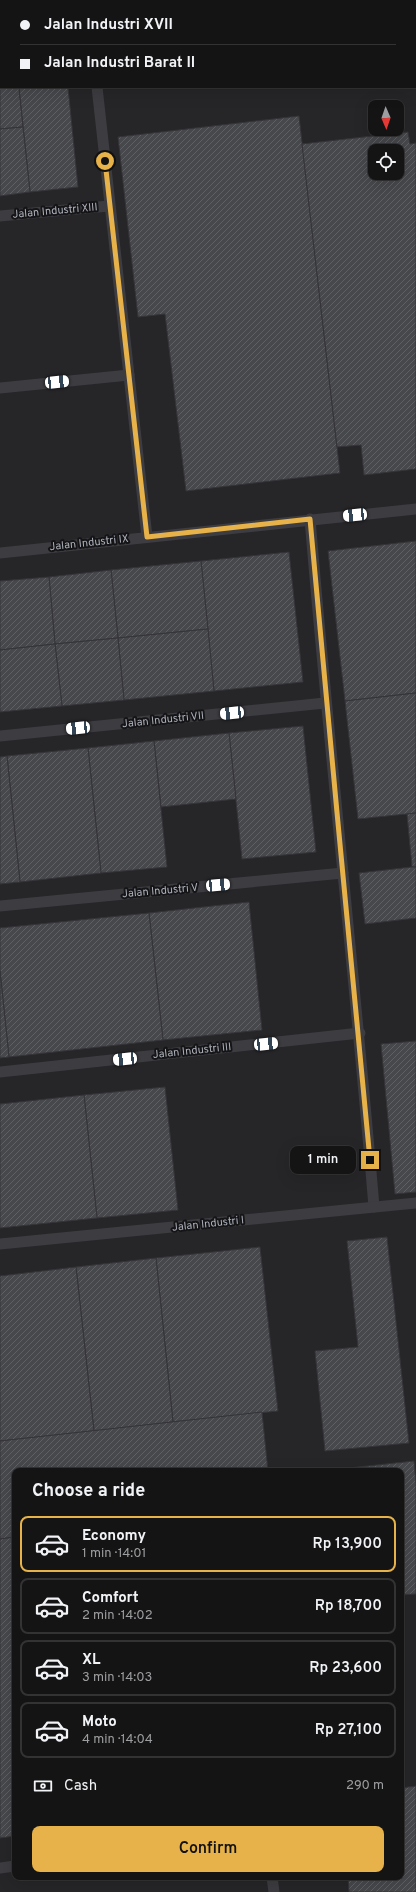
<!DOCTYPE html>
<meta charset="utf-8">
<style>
:root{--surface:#141415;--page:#212122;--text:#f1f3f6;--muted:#9d9ea0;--line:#333334;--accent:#e6b249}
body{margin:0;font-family:Overpass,sans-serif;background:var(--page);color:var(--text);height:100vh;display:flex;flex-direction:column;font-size:15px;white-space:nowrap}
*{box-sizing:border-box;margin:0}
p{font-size:13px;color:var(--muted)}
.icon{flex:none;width:22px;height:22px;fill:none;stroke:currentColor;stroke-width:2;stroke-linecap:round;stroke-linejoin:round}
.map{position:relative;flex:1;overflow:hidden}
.side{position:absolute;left:12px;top:1468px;width:392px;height:412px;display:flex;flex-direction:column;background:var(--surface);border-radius:8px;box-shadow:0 4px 16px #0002,0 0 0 1px var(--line)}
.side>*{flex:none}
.hud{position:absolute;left:0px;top:0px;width:416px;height:88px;box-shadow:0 4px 16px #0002,0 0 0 1px var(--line);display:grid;align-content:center;height:88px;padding:0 20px;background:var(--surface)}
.needle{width:26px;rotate:178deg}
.tools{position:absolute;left:368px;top:100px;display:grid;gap:8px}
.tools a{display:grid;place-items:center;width:36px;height:36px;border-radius:8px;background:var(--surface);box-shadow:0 4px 16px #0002,0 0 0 1px var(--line);font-size:20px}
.end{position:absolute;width:18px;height:18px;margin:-9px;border:5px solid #e6b249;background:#111;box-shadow:0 0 0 2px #111}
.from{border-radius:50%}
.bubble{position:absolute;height:28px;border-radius:8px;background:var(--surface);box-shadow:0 4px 16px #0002,0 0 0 1px var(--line);font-size:13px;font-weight:600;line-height:28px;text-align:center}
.car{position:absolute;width:12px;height:24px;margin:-12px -6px;border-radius:5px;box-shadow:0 0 3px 1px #0007;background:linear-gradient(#fff 24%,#345 0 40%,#fff 0 76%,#345 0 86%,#fff 0)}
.hud b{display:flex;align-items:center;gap:14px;height:38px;font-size:15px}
.hud b+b{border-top:1px solid var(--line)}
.hud i{width:10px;height:10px;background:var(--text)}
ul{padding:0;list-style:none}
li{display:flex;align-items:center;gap:12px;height:56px;margin:0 8px 6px;padding:0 12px;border:2px solid var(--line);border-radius:8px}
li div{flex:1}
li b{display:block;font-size:15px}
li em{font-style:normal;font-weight:600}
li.active{border-color:var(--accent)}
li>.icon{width:36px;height:36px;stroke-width:1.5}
h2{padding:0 20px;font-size:18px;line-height:48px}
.pay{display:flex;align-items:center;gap:10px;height:44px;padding:0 20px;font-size:15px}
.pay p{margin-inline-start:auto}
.action{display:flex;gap:8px;margin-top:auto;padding:8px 20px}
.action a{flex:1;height:46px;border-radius:8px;background:var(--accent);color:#111;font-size:16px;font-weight:600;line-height:46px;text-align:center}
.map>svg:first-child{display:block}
.built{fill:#262629;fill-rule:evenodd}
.building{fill:url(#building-hatch);stroke:#353438;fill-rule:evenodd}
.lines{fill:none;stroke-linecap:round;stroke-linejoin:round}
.service{stroke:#3c3c41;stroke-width:11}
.route{stroke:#e6b249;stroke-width:5}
.labels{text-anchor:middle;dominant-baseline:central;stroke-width:4;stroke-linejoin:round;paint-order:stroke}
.street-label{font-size:11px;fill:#aeb2bb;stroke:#151517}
</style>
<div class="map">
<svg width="416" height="1892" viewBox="0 0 416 1892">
<defs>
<pattern id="building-hatch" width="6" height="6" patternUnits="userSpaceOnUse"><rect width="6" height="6" fill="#47484c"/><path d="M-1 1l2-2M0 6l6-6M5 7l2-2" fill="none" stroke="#5f6064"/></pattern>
</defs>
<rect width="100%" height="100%" fill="#1a1a1c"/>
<path class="built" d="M0,0H416V1892H0ZM1,1H415V87H1ZM375,107H397V129H375ZM375,151H397V173H375ZM15,1471H401V1877H15Z"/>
<g class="building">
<polygon points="0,62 1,87 19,87 23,127 0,129"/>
<polygon points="19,87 68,87 78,187 30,192"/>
<polygon points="299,116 340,473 186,491 165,314 138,317 118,137"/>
<polygon points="23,127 30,192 0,196 0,129"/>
<path d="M408,132L410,144L416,143V469L364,475L361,445L337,447L302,144ZM375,151H397V173H375Z"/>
<polygon points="416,541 416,693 345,701 328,551"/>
<polygon points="289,552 303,682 214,691 201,561"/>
<polygon points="201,561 208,629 118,638 111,570"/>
<polygon points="111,570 118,638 55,644 49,577"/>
<polygon points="49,577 55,644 0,650 0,581"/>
<polygon points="208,629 214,691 124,700 118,638"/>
<polygon points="118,638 124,700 62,706 55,644"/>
<polygon points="55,644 62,706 0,712 0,650"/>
<polygon points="416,693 416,813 358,819 345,701"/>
<polygon points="303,726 316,852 242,859 229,733"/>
<polygon points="229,733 236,799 161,807 154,741"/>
<polygon points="154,741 167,867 101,873 88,748"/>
<polygon points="88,748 101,873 20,882 7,756"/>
<polygon points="7,756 20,882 0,884 0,757"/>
<polygon points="416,813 416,867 412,867 407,814"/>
<polygon points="412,867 416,867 416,918 365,924 359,873"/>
<polygon points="249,902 262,1030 163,1040 149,913"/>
<polygon points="149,913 163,1040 9,1057 0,971 0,928"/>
<polygon points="0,971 9,1057 0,1058"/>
<polygon points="416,1041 416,1192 395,1194 381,1044"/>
<polygon points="165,1087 178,1210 97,1218 84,1095"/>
<polygon points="84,1095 97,1218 0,1228 0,1104"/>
<polygon points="387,1237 409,1443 325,1451 315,1351 358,1347 347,1241"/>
<polygon points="260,1247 278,1411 173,1422 156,1258"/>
<polygon points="156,1258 173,1422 94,1431 76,1267"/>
<polygon points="76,1267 94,1431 0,1441 0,1276"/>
<polygon points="262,1412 268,1471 15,1471 15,1537 0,1539 0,1441"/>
<polygon points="414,1461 416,1483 416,1594 401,1595 401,1471 321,1471"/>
<polygon points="15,1537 15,1836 0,1838 0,1539"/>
<polygon points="416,1786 416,1892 349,1892 348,1877 401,1877 401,1788"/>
</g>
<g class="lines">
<g class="service">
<polyline points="0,40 1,40"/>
<polyline points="97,87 147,537"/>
<polyline points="0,216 109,206"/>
<polyline points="0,388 129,375"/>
<path d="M310,519C329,749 355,977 374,1207"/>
<polyline points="0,553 416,509"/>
<polyline points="0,736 325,703"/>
<polyline points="0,906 343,873"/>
<polyline points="0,1072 360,1033"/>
<polyline points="0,1244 416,1203"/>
<polyline points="0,1868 15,1866"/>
<polyline points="272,1877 274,1892"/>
</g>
</g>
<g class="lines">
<path class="route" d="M105,161L147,537L310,519C328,733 351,946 370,1160"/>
</g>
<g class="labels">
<g class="street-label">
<text transform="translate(55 211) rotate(-5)">Jalan Industri XIII</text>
<text transform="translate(89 543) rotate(-6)">Jalan Industri IX</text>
<text transform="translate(163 720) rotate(-6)">Jalan Industri VII</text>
<text transform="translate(160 891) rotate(-5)">Jalan Industri V</text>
<text transform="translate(192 1051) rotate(-6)">Jalan Industri III</text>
<text transform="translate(208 1224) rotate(-6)">Jalan Industri I</text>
</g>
</g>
</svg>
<div class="tools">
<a><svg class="needle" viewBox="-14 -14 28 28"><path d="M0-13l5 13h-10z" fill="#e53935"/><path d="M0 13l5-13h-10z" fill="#9d9ea0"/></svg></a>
<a><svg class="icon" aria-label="locate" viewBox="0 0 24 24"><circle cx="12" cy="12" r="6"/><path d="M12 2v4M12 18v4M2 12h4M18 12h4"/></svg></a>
</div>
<i class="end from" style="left:105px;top:161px"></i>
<i class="end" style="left:370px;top:1160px"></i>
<div class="bubble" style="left:290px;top:1146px;width:66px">1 min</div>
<i class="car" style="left:57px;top:382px;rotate:84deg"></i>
<i class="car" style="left:355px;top:515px;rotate:264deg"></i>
<i class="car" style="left:232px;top:713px;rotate:264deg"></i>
<i class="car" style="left:78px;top:728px;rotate:264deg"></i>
<i class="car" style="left:218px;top:885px;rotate:85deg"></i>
<i class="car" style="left:266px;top:1044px;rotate:84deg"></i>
<i class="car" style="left:125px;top:1059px;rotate:264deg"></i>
<div class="hud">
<b><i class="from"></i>Jalan Industri XVII</b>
<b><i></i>Jalan Industri Barat II</b>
</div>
<section class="side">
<h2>Choose a ride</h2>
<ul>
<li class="active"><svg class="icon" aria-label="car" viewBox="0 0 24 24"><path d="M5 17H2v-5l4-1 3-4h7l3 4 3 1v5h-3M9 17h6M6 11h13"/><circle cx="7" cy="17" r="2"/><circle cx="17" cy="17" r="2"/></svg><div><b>Economy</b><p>1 min · 14:01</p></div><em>Rp 13,900</em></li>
<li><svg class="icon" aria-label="car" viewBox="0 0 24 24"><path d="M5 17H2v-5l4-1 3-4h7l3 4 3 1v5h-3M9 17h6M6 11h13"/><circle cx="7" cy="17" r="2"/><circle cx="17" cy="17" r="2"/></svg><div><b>Comfort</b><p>2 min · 14:02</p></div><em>Rp 18,700</em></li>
<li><svg class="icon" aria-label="car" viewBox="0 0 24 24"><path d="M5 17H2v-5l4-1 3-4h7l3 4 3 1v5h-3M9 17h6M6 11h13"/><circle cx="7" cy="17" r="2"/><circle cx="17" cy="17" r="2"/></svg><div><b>XL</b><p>3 min · 14:03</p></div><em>Rp 23,600</em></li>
<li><svg class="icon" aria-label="car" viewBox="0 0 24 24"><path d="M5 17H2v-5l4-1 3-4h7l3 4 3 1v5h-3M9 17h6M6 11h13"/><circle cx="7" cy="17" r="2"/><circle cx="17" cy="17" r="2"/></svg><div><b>Moto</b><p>4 min · 14:04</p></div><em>Rp 27,100</em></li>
</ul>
<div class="pay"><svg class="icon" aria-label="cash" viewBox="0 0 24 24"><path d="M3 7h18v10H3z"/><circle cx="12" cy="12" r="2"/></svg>Cash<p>290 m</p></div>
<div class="action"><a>Confirm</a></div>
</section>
</div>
